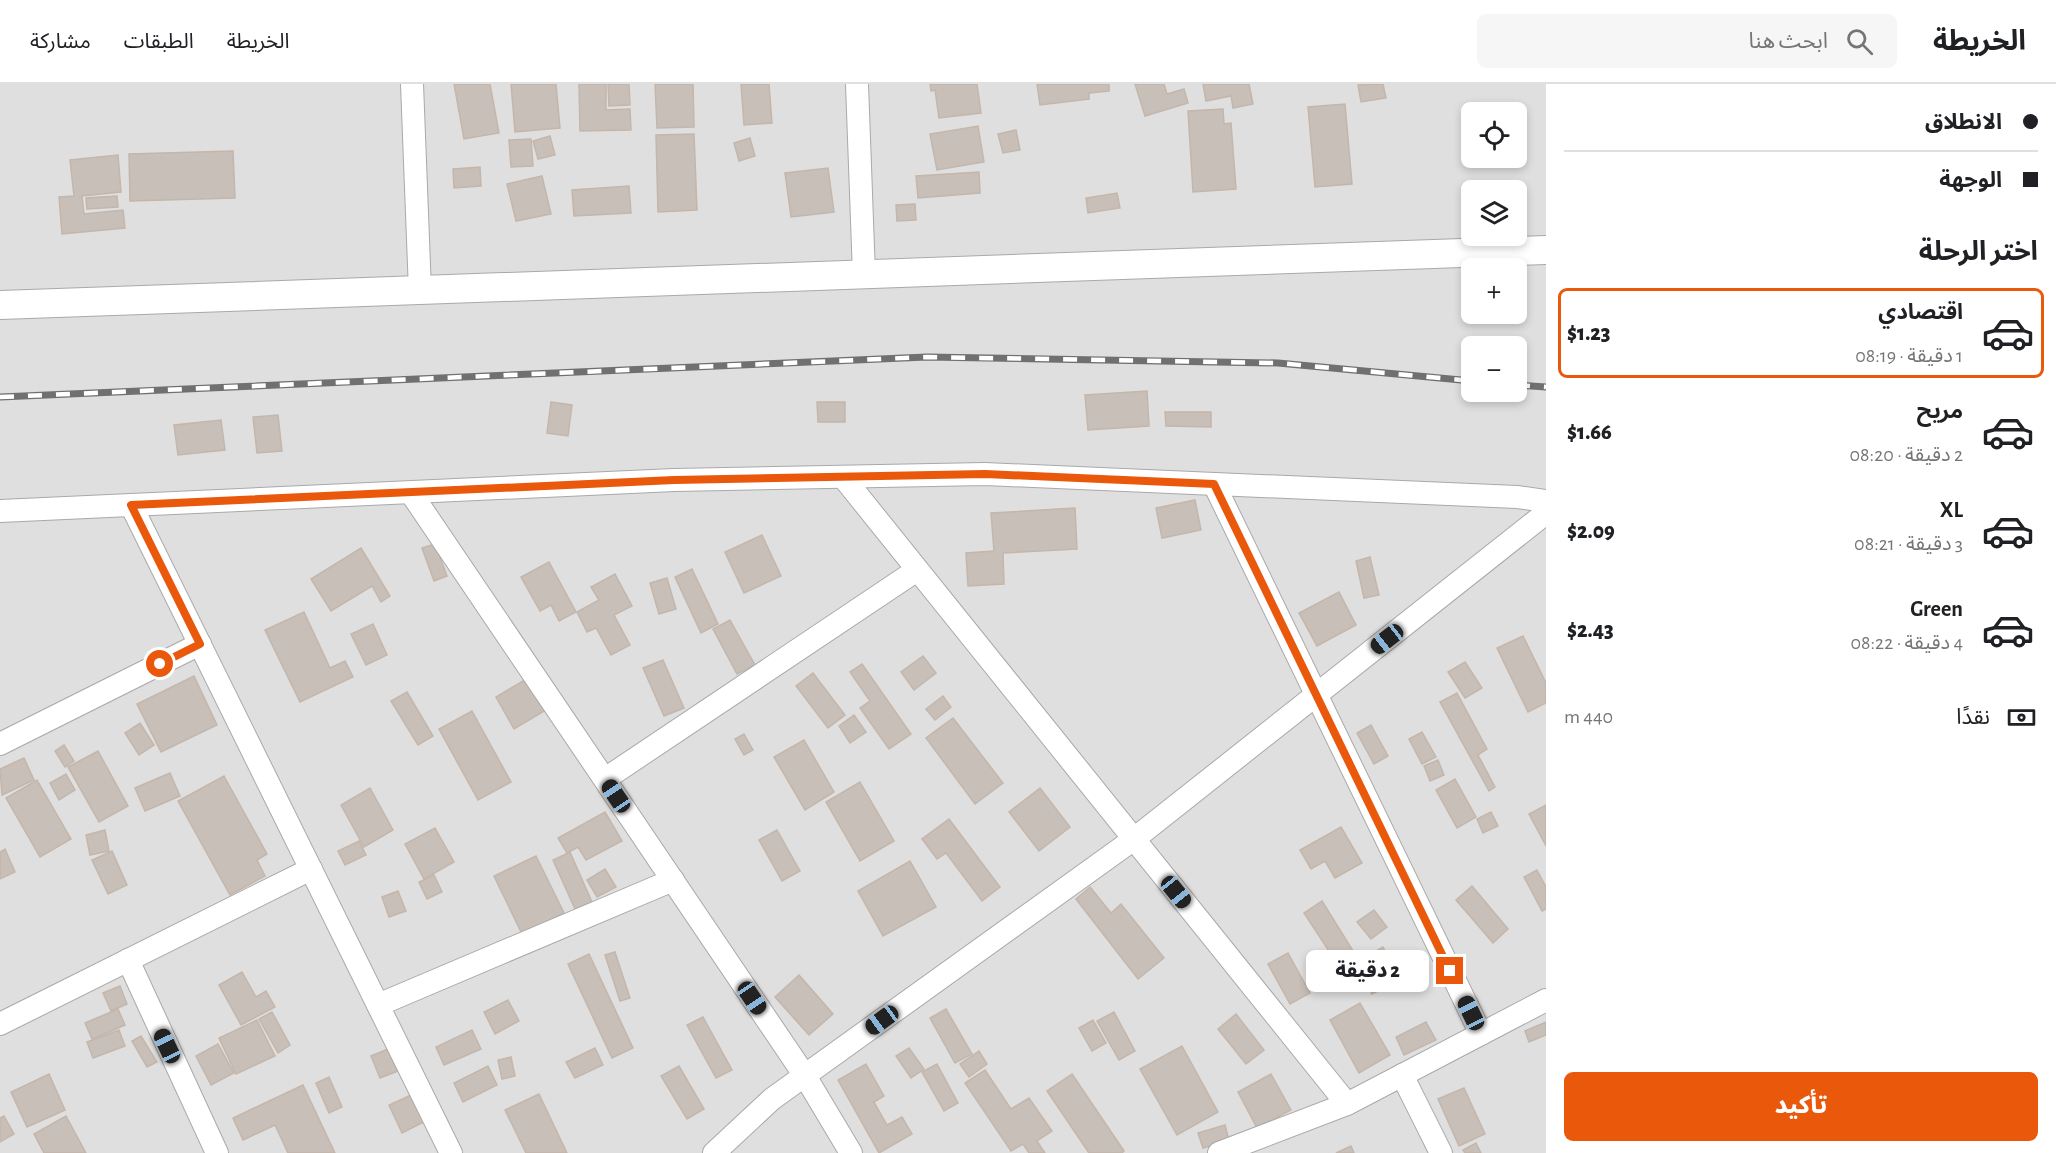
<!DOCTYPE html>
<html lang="ar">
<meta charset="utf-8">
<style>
:root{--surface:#fff;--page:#f6f6f6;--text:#202124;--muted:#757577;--line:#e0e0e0;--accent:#ea580c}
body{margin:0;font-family:"Alegreya Sans","Noto Sans Arabic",sans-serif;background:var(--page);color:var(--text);direction:rtl;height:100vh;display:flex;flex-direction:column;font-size:22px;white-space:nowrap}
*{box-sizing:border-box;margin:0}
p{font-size:20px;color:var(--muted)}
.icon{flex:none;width:33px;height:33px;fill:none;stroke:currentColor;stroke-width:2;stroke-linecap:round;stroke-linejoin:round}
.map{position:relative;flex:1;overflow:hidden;direction:ltr}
.sheet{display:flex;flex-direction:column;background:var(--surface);width:510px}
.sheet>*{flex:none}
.guide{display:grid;align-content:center;height:132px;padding:0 18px;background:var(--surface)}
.fabs{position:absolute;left:1461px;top:18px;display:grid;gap:12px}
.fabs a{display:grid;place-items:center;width:66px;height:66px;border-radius:9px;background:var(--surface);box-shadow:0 3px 9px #0003;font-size:30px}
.end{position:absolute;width:27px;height:27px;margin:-14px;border:8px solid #ea580c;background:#fff;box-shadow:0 0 0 3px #fff}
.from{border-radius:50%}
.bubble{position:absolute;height:42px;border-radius:9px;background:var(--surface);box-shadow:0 3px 9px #0003;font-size:20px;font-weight:800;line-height:42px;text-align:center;direction:rtl}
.car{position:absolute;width:18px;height:36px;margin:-18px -9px;border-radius:8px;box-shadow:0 0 4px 2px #0007;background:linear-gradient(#222 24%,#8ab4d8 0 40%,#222 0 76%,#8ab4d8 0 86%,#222 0)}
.guide b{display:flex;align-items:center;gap:21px;height:57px;font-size:22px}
.guide b+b{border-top:2px solid var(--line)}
.guide i{width:15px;height:15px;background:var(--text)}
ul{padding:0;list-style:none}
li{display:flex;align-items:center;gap:18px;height:90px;margin:0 12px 9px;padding:0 6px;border:3px solid transparent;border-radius:9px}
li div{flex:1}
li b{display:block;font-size:22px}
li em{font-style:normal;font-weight:800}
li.current{border-color:var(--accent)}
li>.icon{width:54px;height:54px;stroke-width:1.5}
h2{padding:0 18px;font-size:27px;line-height:72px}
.pay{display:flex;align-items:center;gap:15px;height:66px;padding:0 18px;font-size:22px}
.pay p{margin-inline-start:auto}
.primary-button{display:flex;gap:12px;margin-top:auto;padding:12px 18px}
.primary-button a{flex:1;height:69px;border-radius:9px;background:var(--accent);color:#fff;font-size:24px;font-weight:800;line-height:69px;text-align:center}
header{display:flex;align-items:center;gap:36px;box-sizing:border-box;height:84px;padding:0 30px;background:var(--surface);border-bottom:2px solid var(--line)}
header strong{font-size:28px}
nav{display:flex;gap:33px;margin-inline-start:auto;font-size:21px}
.search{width:420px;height:54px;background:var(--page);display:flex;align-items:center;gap:15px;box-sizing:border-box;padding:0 21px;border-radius:9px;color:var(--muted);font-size:22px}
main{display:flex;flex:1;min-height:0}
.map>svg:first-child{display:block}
.residential{fill:#e0dfdf;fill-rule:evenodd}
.building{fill:#c7bfb8;stroke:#c4b6ab;stroke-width:1.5}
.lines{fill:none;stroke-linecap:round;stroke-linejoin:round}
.minor-casing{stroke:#a9a9a9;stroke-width:24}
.tertiary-casing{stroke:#a9a9a9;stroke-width:30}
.minor{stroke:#fff;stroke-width:22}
.tertiary{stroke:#fff;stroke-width:28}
.rail-casing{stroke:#707070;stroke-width:7}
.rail{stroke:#fff;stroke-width:4.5;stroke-dasharray:14;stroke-linecap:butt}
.route{stroke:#ea580c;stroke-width:8}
</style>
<header>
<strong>الخريطة</strong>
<div class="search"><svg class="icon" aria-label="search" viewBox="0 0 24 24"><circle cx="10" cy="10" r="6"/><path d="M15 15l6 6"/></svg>ابحث هنا</div>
<nav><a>الخريطة</a><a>الطبقات</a><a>مشاركة</a></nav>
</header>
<main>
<section class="sheet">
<div class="guide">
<b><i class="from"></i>الانطلاق</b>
<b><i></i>الوجهة</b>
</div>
<h2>اختر الرحلة</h2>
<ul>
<li class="current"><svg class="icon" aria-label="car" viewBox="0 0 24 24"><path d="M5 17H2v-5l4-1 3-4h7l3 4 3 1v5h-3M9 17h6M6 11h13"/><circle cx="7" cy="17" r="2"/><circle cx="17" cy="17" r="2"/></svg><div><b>اقتصادي</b><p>1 دقيقة · 08:19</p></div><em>$1.23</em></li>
<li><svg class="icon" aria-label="car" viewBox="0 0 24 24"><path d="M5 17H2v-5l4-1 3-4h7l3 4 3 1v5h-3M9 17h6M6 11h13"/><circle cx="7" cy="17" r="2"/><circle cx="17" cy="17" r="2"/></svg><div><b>مريح</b><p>2 دقيقة · 08:20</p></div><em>$1.66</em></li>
<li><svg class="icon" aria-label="car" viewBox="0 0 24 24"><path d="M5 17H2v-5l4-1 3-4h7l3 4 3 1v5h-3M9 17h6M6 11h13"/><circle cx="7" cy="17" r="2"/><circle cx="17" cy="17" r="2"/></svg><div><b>XL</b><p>3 دقيقة · 08:21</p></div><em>$2.09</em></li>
<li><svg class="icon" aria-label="car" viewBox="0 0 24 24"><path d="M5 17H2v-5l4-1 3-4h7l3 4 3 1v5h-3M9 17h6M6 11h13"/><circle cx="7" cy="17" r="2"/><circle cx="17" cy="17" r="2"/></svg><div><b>Green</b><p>4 دقيقة · 08:22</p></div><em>$2.43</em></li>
</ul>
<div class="pay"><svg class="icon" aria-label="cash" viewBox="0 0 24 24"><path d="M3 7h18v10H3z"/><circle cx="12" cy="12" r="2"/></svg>نقدًا<p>440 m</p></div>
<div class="primary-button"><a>تأكيد</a></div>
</section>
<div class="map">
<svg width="1546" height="1069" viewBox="0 0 1546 1069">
<rect width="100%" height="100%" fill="#f2efe9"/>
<path class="residential" d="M0,0H1546V1069H0ZM1472,28H1516V74H1472ZM1472,106H1516V152H1472ZM1472,184H1516V230H1472ZM1472,262H1516V308H1472Z"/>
<g class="building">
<polygon points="454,0 490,0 499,49 464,55"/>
<polygon points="511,0 556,0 560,44 515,48"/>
<polygon points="579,0 606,0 606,26 630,25 631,46 580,47"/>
<polygon points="608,0 629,0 630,21 609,22"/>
<polygon points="655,0 693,0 694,43 657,44"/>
<polygon points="741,0 769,0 772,39 744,41"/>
<polygon points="930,0 977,0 981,29 939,34 935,6 931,7"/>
<polygon points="1037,0 1109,0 1109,7 1089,9 1089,15 1040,21"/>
<polygon points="1135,0 1164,0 1167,10 1184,5 1188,19 1145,32"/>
<polygon points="1203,0 1249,0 1253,20 1233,24 1231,12 1206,17"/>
<polygon points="1383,0 1386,14 1361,18 1358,1"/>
<polygon points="1345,20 1352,100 1315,103 1308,23"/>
<polygon points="1223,25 1224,40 1231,39 1236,105 1193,108 1188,27"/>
<polygon points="978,42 984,78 937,86 930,50"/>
<polygon points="1016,46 1020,66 1003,69 998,50"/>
<polygon points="694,50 697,126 658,128 656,51"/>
<polygon points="550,52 555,71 538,75 533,57"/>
<polygon points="750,54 755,72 739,77 734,59"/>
<polygon points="531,55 533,82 511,83 509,56"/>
<polygon points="233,67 235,114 130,117 129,70"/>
<polygon points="118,71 121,108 82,112 84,130 123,126 125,144 62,150 59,113 74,112 70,76"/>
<polygon points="480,83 481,102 454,104 453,85"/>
<polygon points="828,84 834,128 791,133 785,89"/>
<polygon points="979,88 980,109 918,114 916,92"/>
<polygon points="542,92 551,130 516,137 507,100"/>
<polygon points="629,102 631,129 574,132 572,106"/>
<polygon points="1117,109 1120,124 1088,129 1086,114"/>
<polygon points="117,112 118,123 87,125 86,114"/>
<polygon points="915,120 916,136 897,137 896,121"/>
<polygon points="1147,307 1149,342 1088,346 1085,311"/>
<polygon points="551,318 572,321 568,352 547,349"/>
<polygon points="817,318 845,318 845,338 818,338"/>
<polygon points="1165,328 1211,328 1211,343 1166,342"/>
<polygon points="278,331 282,367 257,369 253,333"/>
<polygon points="221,336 225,366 178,371 174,341"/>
<polygon points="1195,416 1201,446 1162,454 1156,424"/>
<polygon points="1075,424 1077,465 1003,469 1004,500 968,502 966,469 994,467 991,429"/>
<polygon points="762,451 781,492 744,509 725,468"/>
<polygon points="435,460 447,492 434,497 422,464"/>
<polygon points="361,464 390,512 381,518 372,502 331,527 311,495"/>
<polygon points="1370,473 1379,511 1364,514 1356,477"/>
<polygon points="549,478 576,528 559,537 551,521 540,527 521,493"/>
<polygon points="692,485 718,540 701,549 675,493"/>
<polygon points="615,490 632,522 614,531 630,561 611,571 596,544 587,548 577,528 599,516 591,503"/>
<polygon points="667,494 676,525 659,530 650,499"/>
<polygon points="1339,508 1356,541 1317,562 1299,529"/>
<polygon points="304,528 330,584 345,577 353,593 300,618 265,546"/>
<polygon points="730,536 755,581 737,590 713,545"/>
<polygon points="373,540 387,571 366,581 351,550"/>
<polygon points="1523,552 1546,599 1546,619 1528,628 1497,564"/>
<polygon points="923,572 936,589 914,606 901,588"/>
<polygon points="663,576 684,624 664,632 643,584"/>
<polygon points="1465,578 1482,604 1465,614 1448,588"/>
<polygon points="862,580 911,650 889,665 860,624 870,617 850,588"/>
<polygon points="813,589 845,631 828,644 796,602"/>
<polygon points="194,592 217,641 161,668 137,620"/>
<polygon points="528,594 546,626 514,645 496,613"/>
<polygon points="407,608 433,652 418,661 391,617"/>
<polygon points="1457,609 1487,665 1478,671 1495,703 1489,707 1440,618"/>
<polygon points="943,612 951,623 935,636 926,625"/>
<polygon points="472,627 511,698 478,716 439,645"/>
<polygon points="854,631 866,648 850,659 839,642"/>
<polygon points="953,634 1003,699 975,720 926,654"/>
<polygon points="140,639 154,661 139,671 125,649"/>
<polygon points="1371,641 1388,672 1374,680 1357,649"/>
<polygon points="1422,648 1436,673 1422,680 1409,655"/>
<polygon points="744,650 753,666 744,671 735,655"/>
<polygon points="804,656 834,708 805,726 774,673"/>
<polygon points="64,661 74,677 65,683 55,667"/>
<polygon points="98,667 128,722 99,738 68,683"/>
<polygon points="24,674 34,696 2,711 0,685"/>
<polygon points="1438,676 1444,691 1430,697 1424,682"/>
<polygon points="170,689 180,712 145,727 135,704"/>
<polygon points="66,690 75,706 59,716 50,699"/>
<polygon points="224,692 267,770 257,776 265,792 230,811 178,717"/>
<polygon points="1455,695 1476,733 1457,744 1436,706"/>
<polygon points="37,696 71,755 40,773 6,714"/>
<polygon points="860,698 894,757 860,777 826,718"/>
<polygon points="370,704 393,746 364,763 341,721"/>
<polygon points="1040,704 1070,743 1039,767 1009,728"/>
<polygon points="1546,721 1546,762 1529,730"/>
<polygon points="605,728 622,757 586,776 578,763 567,769 558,754"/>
<polygon points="1491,728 1498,742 1483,749 1477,735"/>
<polygon points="949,735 1000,803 982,817 946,769 937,775 922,755"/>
<polygon points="1341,743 1362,779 1335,794 1325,777 1311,785 1300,766"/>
<polygon points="435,744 454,778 424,795 405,760"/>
<polygon points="105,746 109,767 90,771 86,751"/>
<polygon points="777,746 800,787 782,797 759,756"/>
<polygon points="359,757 366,771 345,781 338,767"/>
<polygon points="5,765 15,788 0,795 0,768"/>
<polygon points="112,767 127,801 108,810 92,776"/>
<polygon points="570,768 592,818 575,825 553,776"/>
<polygon points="536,772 564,829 522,850 494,792"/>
<polygon points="910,777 936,823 883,852 858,807"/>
<polygon points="605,785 616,803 597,813 587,796"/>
<polygon points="1537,786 1546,803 1546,825 1542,827 1524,793"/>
<polygon points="434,791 442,808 427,815 419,798"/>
<polygon points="1472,802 1508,845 1493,859 1456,816"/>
<polygon points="1090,803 1111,829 1121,820 1164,874 1138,895 1076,815"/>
<polygon points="398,807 406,827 389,833 382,813"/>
<polygon points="1322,817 1355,870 1338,881 1304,829"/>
<polygon points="1374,826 1387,843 1371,855 1357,838"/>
<polygon points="1383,863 1401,895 1372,910 1355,879"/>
<polygon points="615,868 630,914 620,917 605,871"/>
<polygon points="1288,869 1310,909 1290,920 1268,880"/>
<polygon points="589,870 633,964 612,974 568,880"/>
<polygon points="242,888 256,913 266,907 275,923 241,941 219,901"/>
<polygon points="799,891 833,930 809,951 775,913"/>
<polygon points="120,902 127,920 111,927 103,909"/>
<polygon points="508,916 519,937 495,950 484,928"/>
<polygon points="1360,919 1390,971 1359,989 1330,936"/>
<polygon points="118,925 125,941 92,955 85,939"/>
<polygon points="946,925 972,970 955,979 930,934"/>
<polygon points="272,928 290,961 278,969 259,935"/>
<polygon points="1114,928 1135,967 1119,976 1097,937"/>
<polygon points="1236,930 1264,966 1246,980 1218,945"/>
<polygon points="703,933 732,986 716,994 687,941"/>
<polygon points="257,936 275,972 236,990 219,954"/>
<polygon points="1093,936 1106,959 1092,967 1079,944"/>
<polygon points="1426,938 1436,956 1404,971 1396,953"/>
<polygon points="1546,938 1546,951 1529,958 1525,947"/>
<polygon points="119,946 125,962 93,974 87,958"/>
<polygon points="472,946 481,965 444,981 436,963"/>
<polygon points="141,952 157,978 147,983 132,957"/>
<polygon points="218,960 234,989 211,1001 196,972"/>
<polygon points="1182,962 1218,1028 1177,1051 1140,985"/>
<polygon points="595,964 603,981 575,994 566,978"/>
<polygon points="909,964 924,985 911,994 896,972"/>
<polygon points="388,965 398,987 380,994 371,972"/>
<polygon points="979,967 987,980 969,993 960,980"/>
<polygon points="511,973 515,992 502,995 498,976"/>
<polygon points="866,980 884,1012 874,1018 887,1041 902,1033 912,1050 879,1069 838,996"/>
<polygon points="937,980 958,1019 944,1027 922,988"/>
<polygon points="488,982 497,1001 463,1018 454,999"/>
<polygon points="679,982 704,1025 687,1035 661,992"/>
<polygon points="985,986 1011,1025 1029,1014 1052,1047 1037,1057 1045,1069 1029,1069 1023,1060 1011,1067 965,999"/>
<polygon points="49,990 65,1026 27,1043 11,1008"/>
<polygon points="1072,990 1124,1067 1122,1069 1089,1069 1047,1007"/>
<polygon points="1271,990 1291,1026 1257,1044 1238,1008"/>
<polygon points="329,993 342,1023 329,1029 316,999"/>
<polygon points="303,1001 335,1069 288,1069 275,1041 243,1056 233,1034"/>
<polygon points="1464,1004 1485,1050 1459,1062 1438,1015"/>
<polygon points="539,1010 567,1069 526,1069 505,1026"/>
<polygon points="411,1011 424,1038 402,1049 389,1021"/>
<polygon points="4,1032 14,1050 0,1058 0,1034"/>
<polygon points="66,1032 86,1069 44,1069 34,1050"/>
<polygon points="1225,1041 1229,1056 1203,1064 1198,1049"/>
<polygon points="1476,1059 1481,1069 1465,1069 1463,1066"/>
<polygon points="1351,1062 1354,1069 1336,1069"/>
</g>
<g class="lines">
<defs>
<g id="minor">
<polyline points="412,0 420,207"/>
<polyline points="857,0 864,191"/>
<polyline points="843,393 1347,1020"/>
<polyline points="1214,400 1481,950"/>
<polyline points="411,409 805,992 851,1069"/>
<polyline points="131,421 451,1069"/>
<polyline points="0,427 674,396 985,390 1517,413 1546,417"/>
<polyline points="0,660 200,560"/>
<polyline points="605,695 917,486"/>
<polyline points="128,876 217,1069"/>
<polyline points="378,921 673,796"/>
<polyline points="0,940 311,785"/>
<polyline points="1402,991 1441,1069"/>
<polyline points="714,1069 772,1015 1134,755 1546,429"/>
<polyline points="1219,1069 1347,1020 1546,916"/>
</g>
<polyline id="tertiary" points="0,221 1546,166"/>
</defs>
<use href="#minor" class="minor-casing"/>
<use href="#tertiary" class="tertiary-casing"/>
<use href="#minor" class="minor"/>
<use href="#tertiary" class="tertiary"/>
<defs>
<g id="rail">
<polyline points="1516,301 1546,303"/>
<polyline points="0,313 927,273 1278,279 1472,297"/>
</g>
</defs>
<use href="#rail" class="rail-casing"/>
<use href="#rail" class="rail"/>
</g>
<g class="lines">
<polyline class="route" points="160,580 200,560 131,421 674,396 985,390 1214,400 1450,887"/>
</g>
</svg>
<div class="fabs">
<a><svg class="icon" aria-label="locate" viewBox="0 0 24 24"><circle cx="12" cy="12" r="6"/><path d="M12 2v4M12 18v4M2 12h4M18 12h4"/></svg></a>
<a><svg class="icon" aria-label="layers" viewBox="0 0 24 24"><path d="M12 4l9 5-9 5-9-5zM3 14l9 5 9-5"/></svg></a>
<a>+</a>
<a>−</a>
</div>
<i class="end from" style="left:160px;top:580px"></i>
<i class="end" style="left:1450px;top:887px"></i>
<div class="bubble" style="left:1306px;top:866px;width:123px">2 دقيقة</div>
<i class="car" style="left:1387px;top:555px;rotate:232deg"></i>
<i class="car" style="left:616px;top:712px;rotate:326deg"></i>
<i class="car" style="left:1176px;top:808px;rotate:141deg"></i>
<i class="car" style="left:752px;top:914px;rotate:146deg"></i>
<i class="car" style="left:1471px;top:929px;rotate:334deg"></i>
<i class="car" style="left:882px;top:936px;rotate:234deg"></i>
<i class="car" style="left:167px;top:962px;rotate:335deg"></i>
</div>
</main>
